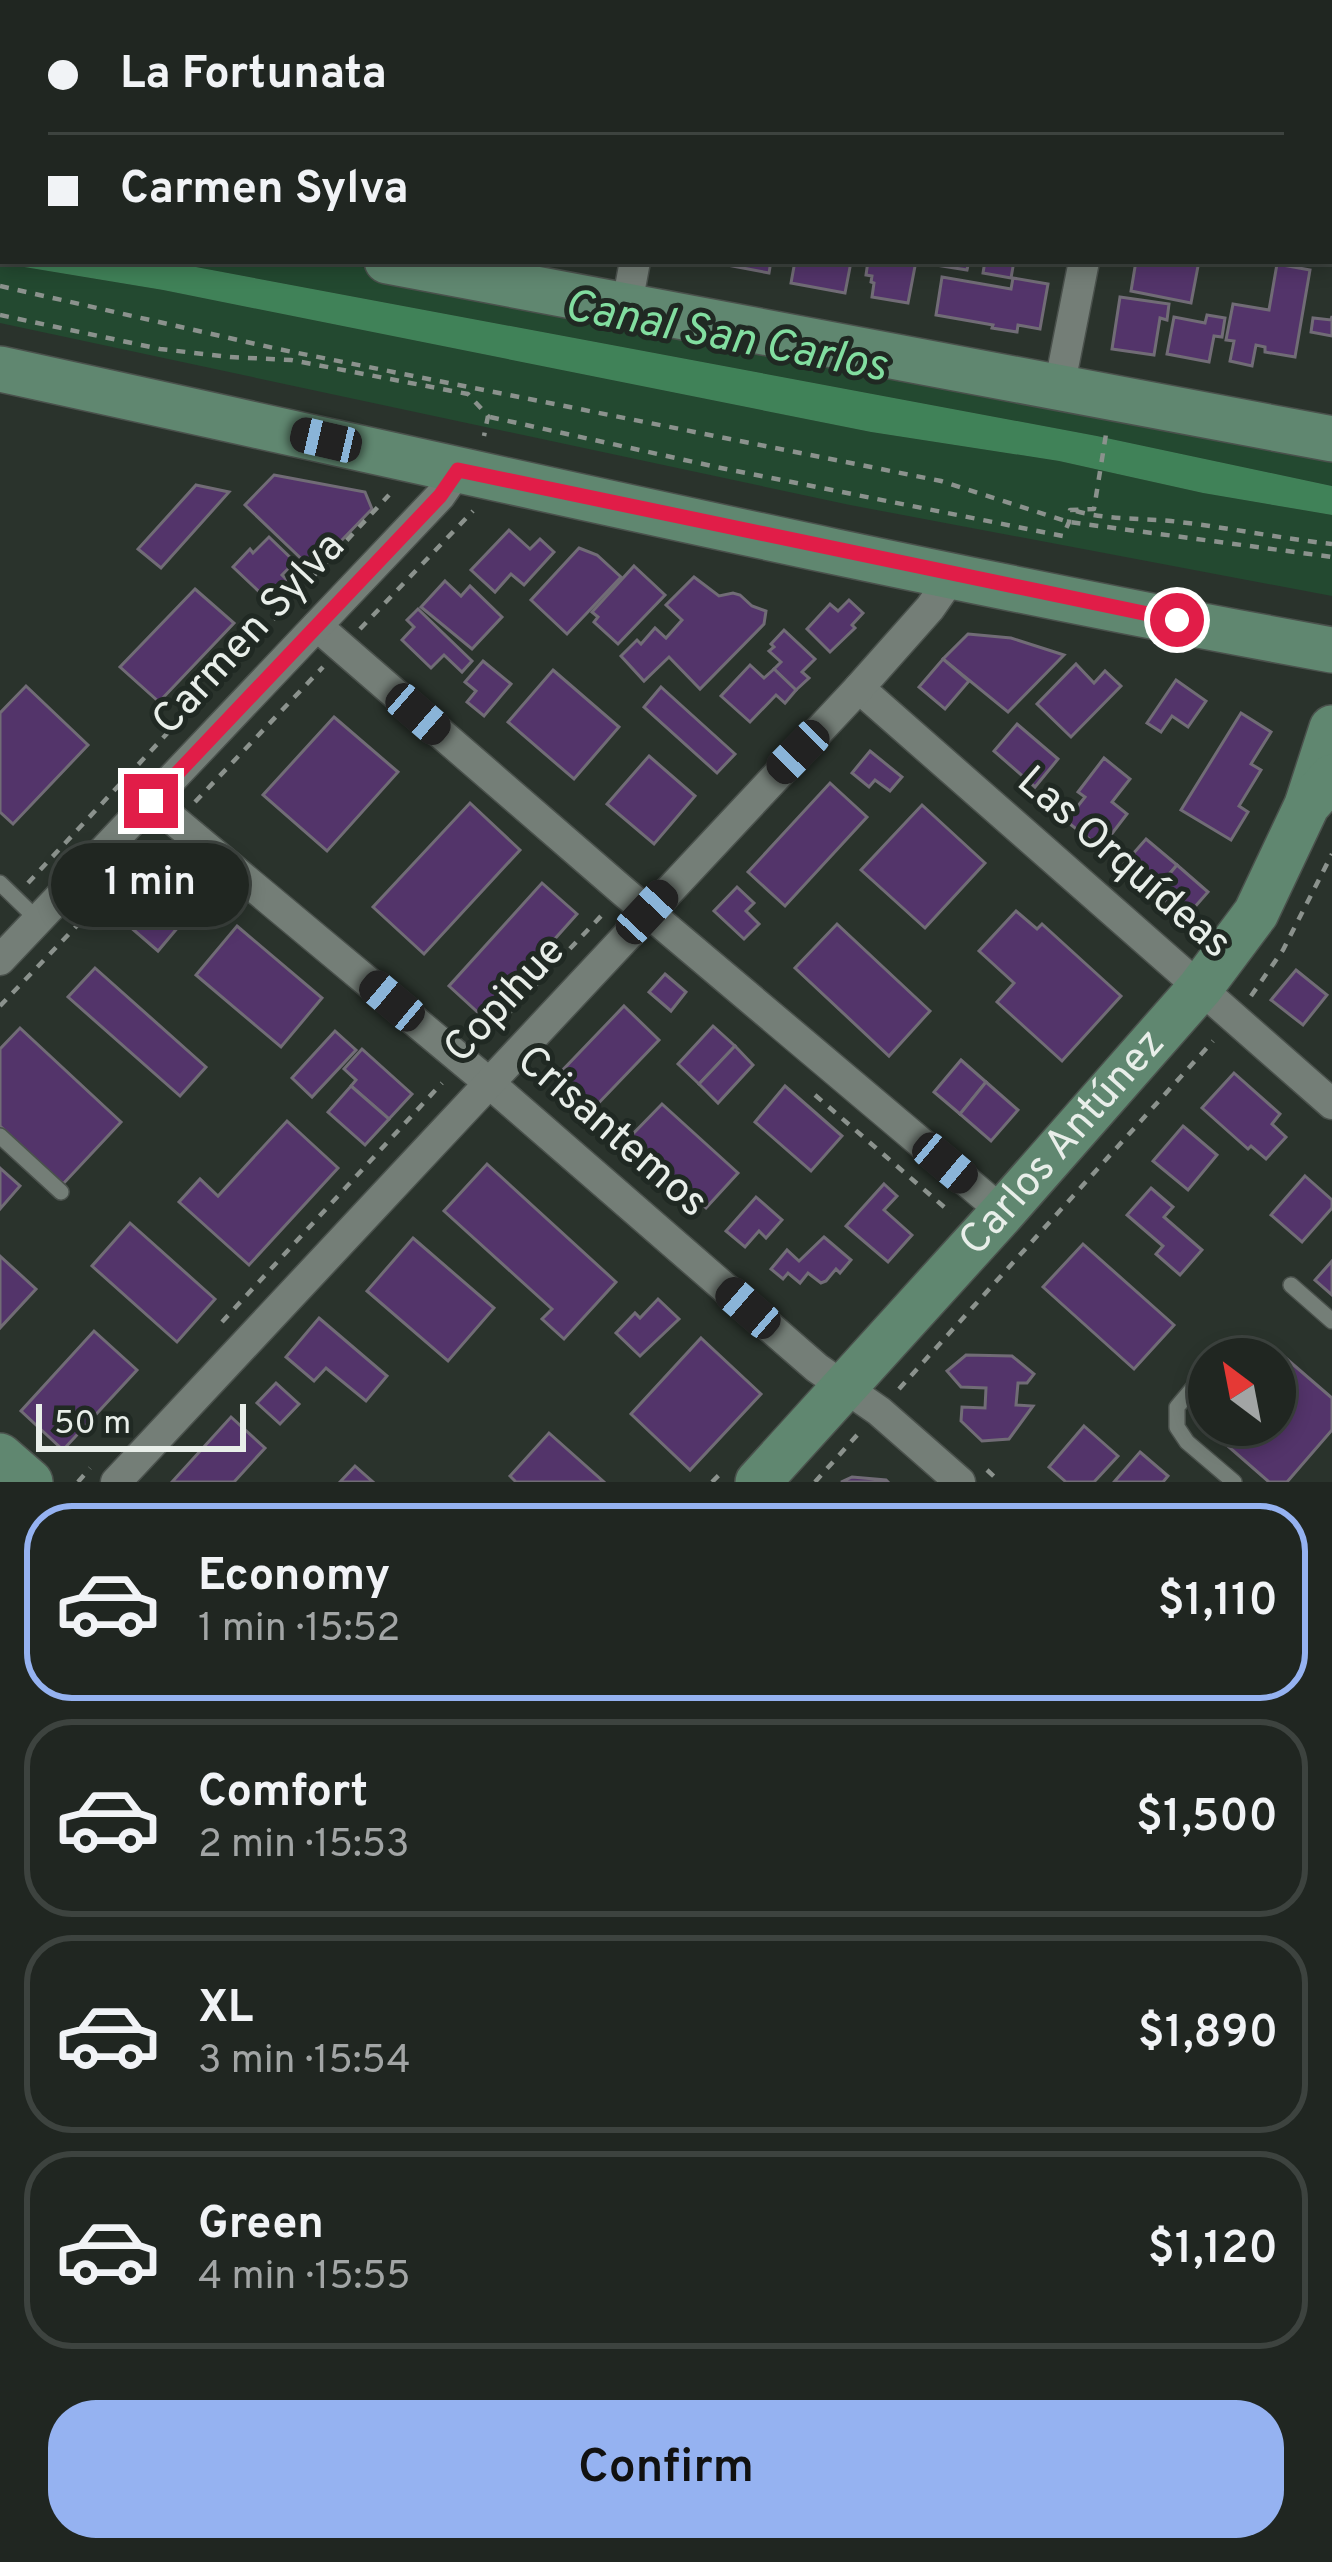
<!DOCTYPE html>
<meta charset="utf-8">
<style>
:root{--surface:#202621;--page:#282e2a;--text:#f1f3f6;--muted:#a2a5a5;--line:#3d433f;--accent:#95b2f1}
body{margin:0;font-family:Overpass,sans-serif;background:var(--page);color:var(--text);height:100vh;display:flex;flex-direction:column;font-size:45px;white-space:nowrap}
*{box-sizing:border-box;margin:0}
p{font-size:39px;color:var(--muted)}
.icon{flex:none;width:66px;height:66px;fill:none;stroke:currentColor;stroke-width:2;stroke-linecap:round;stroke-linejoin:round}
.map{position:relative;height:1482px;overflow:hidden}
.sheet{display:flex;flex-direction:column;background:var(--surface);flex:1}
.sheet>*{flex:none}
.hud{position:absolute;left:0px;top:0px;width:1332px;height:264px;box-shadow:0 6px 18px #0003,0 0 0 3px var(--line);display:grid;align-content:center;height:264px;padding:0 48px;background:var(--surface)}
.needle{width:78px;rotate:328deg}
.fabs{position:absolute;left:1188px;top:1338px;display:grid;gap:24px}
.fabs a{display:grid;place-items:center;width:108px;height:108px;border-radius:50%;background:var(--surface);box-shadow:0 6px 18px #0003,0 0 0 3px var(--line);font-size:60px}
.scale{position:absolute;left:36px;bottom:30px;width:210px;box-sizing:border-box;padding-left:12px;border:6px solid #e8eee9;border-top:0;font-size:33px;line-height:42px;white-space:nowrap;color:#e8eee9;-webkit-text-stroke:9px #202923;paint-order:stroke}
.end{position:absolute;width:54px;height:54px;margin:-27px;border:15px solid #e11d48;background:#fff;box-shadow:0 0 0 6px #fff}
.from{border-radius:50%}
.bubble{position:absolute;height:84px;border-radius:42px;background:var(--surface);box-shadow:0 6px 18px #0003,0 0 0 3px var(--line);font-size:39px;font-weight:600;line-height:84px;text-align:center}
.car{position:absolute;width:36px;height:72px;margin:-36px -18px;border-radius:15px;box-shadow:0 0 9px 3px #0007;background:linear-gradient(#222 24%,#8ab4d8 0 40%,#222 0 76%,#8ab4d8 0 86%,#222 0)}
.hud b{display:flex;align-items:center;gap:42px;height:114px;font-size:45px}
.hud b+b{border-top:3px solid var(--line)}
.hud i{width:30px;height:30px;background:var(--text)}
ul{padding:21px 0 0;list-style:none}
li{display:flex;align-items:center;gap:36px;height:198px;margin:0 24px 18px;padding:0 24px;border:6px solid var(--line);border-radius:48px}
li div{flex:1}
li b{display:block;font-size:45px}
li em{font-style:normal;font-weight:600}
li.active{border-color:var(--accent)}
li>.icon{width:108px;height:108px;stroke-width:1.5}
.action{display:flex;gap:24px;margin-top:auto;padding:24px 48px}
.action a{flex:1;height:138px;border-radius:48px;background:var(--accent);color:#111;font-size:48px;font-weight:600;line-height:138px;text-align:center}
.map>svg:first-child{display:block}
.green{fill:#234930}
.water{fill:#408258}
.building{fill:#53346a;stroke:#716c76;stroke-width:3}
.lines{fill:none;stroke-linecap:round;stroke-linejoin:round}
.lane-casing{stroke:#4a514c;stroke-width:18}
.street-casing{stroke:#4a514c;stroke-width:33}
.secondary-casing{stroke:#4a514c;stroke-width:48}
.path{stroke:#8b928d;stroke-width:4.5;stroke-dasharray:9 9;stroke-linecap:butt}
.lane{stroke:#747e77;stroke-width:15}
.street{stroke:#747e77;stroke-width:30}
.secondary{stroke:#608770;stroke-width:45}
.route{stroke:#e11d48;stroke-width:15}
.labels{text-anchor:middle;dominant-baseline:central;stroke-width:10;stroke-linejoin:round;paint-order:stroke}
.street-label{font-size:42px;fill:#e8eee9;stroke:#202923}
.water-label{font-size:45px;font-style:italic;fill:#82dea0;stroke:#202923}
</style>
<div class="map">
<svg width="1332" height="1482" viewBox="0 0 1332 1482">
<rect width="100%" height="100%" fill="#2a332c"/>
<g class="green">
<polygon points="164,261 332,261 1085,413 1332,454 1332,486 1097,436"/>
<polygon points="0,263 163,290 871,432 1059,461 1203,493 1332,515 1332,596 850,505 0,323"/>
</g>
<polygon class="water" points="0,230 3,231 3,261 164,261 1097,436 1332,486 1332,515 1203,493 1059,461 871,432 163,290 0,263"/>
<g class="building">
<polygon points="719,0 769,0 769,3 725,3"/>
<rect x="769" y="0" width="51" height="3"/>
<polygon points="3,90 3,146 0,145 0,104"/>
<polygon points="706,261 771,261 769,273"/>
<polygon points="795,261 851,262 845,293 791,283"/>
<polygon points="868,261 916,261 908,303 872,297 874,283 871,282 872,276 866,275"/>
<polygon points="937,261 969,261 967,270 936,265"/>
<polygon points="985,261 1014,261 1011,278 983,273"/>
<polygon points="1136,261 1199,261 1191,303 1131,291"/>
<polygon points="1277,264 1310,270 1295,357 1265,352 1265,347 1256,345 1252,366 1230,361 1234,341 1226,340 1233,304 1269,310"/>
<polygon points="942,277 1011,289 1013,278 1048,284 1040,329 1018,325 1017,332 992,328 993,325 936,315"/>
<polygon points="1120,297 1169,304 1167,320 1160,318 1154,355 1112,349"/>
<polygon points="1207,315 1225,318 1222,337 1214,336 1209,362 1167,354 1174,317 1205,323"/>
<polygon points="1332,316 1332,336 1311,332 1313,318 1331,320"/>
<polygon points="274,475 365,492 372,509 313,570 245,505"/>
<polygon points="196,485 229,492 161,568 138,549"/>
<polygon points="509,530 530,549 540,539 554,552 524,585 511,574 495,592 471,570"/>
<polygon points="269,537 295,562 282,575 289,582 270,602 233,567 250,549 253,553"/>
<polygon points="579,548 597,555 621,577 567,634 531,600"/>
<polygon points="634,566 665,595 618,644 594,622 598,617 592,612"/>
<polygon points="694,577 719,596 733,593 740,595 752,606 766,611 764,624 700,689 669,657 644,681 621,656 637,640 641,644 655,628 666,638 682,620 666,605"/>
<polygon points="445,581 461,596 470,586 502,617 472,649 421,607"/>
<polygon points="195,589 234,623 159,702 120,667"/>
<polygon points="849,600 863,613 852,625 855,628 830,652 807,629 830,604 838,611"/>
<polygon points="418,609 472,661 462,672 444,655 431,668 402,640 414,627 407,620"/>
<polygon points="784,630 815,659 802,672 809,678 796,690 774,669 781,662 769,651 774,647 771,644"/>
<polygon points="968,634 1011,638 1064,655 1008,712 943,659"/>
<polygon points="943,659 969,681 945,709 919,687"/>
<polygon points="483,661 511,684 484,716 467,702 476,691 465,682"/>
<polygon points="1076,664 1094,683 1105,671 1121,686 1071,737 1037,704"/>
<polygon points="750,665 764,678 774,669 796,690 785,703 776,695 750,722 721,696"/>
<polygon points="553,670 619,727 574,779 508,722"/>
<polygon points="1176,680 1206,701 1188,727 1172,716 1161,732 1147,723"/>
<polygon points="26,686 88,745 13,824 0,812 0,713"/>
<polygon points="661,687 735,754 717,773 644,707"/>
<polygon points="1241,713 1271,732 1251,764 1261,770 1239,806 1248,812 1231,840 1181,810"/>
<polygon points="334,717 398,772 327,851 263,795"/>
<polygon points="1017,724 1058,759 1035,787 994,751"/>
<polygon points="870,751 902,777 890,791 875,780 869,787 852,773"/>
<polygon points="649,756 695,796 654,844 607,804"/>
<polygon points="1104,758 1130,779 1112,802 1127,814 1101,848 1066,821 1085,797 1078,792"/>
<polygon points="830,783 867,817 785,906 748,872"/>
<polygon points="470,803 520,850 424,954 373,907"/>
<polygon points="922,805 985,863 925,928 861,870"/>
<polygon points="1146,839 1177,865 1155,891 1124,864"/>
<polygon points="1177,865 1208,892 1185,918 1155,891"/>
<polygon points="164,869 201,900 158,951 121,919"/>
<polygon points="542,883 577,914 484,1018 449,986"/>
<polygon points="737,887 754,903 746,911 759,924 744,939 714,911"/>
<polygon points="1016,911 1037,929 1042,924 1121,996 1062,1061 997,1002 1014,983 979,951"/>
<polygon points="837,924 930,1011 889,1056 795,968"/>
<polygon points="237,926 322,998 281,1047 196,975"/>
<polygon points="95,968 206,1067 180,1096 68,997"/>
<polygon points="1296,970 1327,995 1303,1025 1271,1000"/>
<polygon points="665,974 686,992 671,1011 649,992"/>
<polygon points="624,1006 659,1040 592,1110 556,1077"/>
<polygon points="713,1026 735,1046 699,1084 678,1064"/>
<polygon points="20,1028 121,1122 63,1184 0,1126 0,1049"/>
<polygon points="335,1031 356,1050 312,1097 292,1078"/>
<polygon points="735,1046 753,1065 718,1103 699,1084"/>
<polygon points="362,1049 412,1094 389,1119 351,1086 356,1080 344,1069"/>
<polygon points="961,1060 986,1082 960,1114 934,1092"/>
<polygon points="1234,1073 1280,1114 1272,1124 1286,1137 1266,1159 1251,1146 1248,1149 1202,1108"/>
<polygon points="986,1082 1018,1110 991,1141 960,1114"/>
<polygon points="351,1086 389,1119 365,1145 328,1112"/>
<polygon points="785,1086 842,1136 811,1171 755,1122"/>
<polygon points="662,1104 738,1173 706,1208 628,1139"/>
<polygon points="287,1121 338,1168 249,1265 179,1202 200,1179 218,1196"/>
<polygon points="1183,1126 1217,1155 1188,1190 1153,1161"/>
<polygon points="487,1164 616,1282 564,1339 542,1319 552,1309 444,1211"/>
<polygon points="0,1168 20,1186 0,1209"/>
<polygon points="1305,1176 1332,1200 1332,1208 1302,1242 1271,1215"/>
<polygon points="884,1184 897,1196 884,1210 912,1235 888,1262 846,1226"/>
<polygon points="1151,1188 1173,1207 1164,1217 1202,1250 1180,1275 1156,1254 1163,1246 1127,1215"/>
<polygon points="756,1197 782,1220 766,1238 759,1231 745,1247 726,1231"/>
<polygon points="130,1223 215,1299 177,1342 92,1266"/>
<polygon points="824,1237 851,1260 840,1273 836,1269 826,1281 821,1283 808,1273 800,1283 788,1273 783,1279 771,1269 787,1250 799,1261"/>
<polygon points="413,1238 494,1308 448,1361 367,1291"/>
<polygon points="1083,1244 1174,1325 1134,1369 1043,1287"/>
<polygon points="0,1256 36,1289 0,1328"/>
<polygon points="1332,1261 1332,1295 1315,1280"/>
<polygon points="658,1299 679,1319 640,1356 616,1333 635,1313 640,1318"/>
<polygon points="319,1318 387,1376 366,1401 326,1368 314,1381 286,1357"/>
<polygon points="94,1331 137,1370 63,1450 21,1411"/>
<polygon points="701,1338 761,1394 690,1470 631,1414"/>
<polygon points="1274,1348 1332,1398 1332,1430 1287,1482 1269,1482 1206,1427 1209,1423 1275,1425 1275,1359 1265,1359"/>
<polygon points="966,1355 1012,1356 1034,1374 1027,1383 1018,1383 1016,1405 1033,1406 1009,1439 982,1441 961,1421 962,1407 985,1408 986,1388 961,1387 947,1371"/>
<polygon points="276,1383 299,1404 280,1424 257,1403"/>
<polygon points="231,1417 265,1448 234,1482 172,1482"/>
<polygon points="1084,1426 1118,1456 1094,1482 1066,1482 1049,1467"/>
<polygon points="549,1433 604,1482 516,1482 510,1476"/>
<polygon points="1140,1452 1168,1476 1163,1482 1114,1482"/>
<polygon points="355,1466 373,1482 340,1482"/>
<polygon points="852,1477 886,1480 888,1482 841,1482"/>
</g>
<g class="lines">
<defs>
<g id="lane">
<polyline points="0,883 38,920"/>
<polyline points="0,1136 61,1192"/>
<polyline points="1291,1285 1332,1321"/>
<polyline points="1218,1359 1221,1355"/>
<polyline points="1209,1369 1177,1407 1177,1427 1187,1442 1234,1482"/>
</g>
<g id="street">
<polyline points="1125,0 1142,3"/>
<polyline points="682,3 682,0"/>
<polyline points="1329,38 1332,39"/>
<polyline points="627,304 635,261"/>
<polyline points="1059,388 1084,261"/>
<polyline points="317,626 624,892 1003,1212"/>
<polyline points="859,688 1332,1104"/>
<polyline points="151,801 488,1082 817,1368 879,1411 960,1482"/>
<polyline points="0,960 440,496 458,470"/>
<polyline points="116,1482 859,688 930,608 953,575"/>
</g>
<g id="secondary">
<polyline points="0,191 3,192"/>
<polyline points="387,261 1332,439"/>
<path d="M0,369C443,465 885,569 1332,650"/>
<polyline points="1308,802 1332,728"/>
<polyline points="0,1456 30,1482"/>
<path id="s1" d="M758,1482L1003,1212L1200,988L1256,913L1307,805L1332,777"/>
</g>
</defs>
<use href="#lane" class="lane-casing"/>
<use href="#street" class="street-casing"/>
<use href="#secondary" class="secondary-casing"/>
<g class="path">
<polyline points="0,286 278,349 941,481 1069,522 1332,557"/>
<polyline points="0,315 160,349 230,357 291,360 468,394 488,416 484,436"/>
<polyline points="490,417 721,468 1063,536 1069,522 1070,510 1094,509 1106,434"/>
<path d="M1076,511C1108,520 1139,518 1171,521C1225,527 1278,538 1332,544"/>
<polyline points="360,629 473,511"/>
<polyline points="195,802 323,667"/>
<polyline points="28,883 389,495"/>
<polyline points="1251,996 1283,950 1332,854"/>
<polyline points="0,1006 158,841"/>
<polyline points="483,1040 603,914"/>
<polyline points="815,1095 951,1213"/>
<polyline points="222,1322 442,1083"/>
<polyline points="899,1389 1213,1041"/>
<polyline points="987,1470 1000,1482"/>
<polyline points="78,1482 90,1468"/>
<polyline points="712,1482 721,1473"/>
<polyline points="815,1482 859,1433"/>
</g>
<use href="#lane" class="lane"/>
<use href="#street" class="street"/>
<use href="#secondary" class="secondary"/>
</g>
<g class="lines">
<polyline class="route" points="151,801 440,496 458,470 1177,620"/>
</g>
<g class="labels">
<g class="street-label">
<text transform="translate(250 635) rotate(-47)">Carmen Sylva</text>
<text transform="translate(1123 864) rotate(41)">Las Orquídeas</text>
<text transform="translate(506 1001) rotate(-47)">Copihue</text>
<text transform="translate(611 1133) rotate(41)">Crisantemos</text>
<text stroke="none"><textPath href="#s1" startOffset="456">Carlos Antúnez</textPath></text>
</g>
<g class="water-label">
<text transform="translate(725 338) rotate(11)">Canal San Carlos</text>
</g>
</g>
</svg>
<div class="fabs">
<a><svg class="needle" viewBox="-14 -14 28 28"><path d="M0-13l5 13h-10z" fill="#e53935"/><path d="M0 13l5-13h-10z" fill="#a2a5a5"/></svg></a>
</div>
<div class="scale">50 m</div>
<i class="end from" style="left:1177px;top:620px"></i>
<i class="end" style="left:151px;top:801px"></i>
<div class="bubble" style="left:51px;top:843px;width:198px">1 min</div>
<i class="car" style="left:326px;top:440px;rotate:283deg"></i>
<i class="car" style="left:418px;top:714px;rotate:131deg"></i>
<i class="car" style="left:798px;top:752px;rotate:224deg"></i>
<i class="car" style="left:647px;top:912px;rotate:43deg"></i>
<i class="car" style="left:392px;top:1001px;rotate:310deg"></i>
<i class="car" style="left:945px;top:1163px;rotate:130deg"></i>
<i class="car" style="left:748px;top:1308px;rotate:311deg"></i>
<div class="hud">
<b><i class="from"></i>La Fortunata</b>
<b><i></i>Carmen Sylva</b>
</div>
</div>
<section class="sheet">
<ul>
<li class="active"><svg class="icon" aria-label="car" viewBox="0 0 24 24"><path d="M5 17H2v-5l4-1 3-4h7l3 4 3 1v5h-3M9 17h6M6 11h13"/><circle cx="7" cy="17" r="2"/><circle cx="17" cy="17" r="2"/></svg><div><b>Economy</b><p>1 min · 15:52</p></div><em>$1,110</em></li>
<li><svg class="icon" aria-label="car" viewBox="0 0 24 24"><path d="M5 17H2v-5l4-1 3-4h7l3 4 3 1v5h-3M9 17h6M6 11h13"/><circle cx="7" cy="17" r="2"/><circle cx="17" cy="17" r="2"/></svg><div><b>Comfort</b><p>2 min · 15:53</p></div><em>$1,500</em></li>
<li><svg class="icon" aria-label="car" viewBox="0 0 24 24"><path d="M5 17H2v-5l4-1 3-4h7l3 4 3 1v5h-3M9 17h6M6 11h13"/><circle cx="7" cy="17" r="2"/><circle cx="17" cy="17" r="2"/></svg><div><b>XL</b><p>3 min · 15:54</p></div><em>$1,890</em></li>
<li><svg class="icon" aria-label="car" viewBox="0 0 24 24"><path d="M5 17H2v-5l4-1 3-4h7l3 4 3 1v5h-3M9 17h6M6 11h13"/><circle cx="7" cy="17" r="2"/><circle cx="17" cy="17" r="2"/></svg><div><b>Green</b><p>4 min · 15:55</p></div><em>$1,120</em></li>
</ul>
<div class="action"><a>Confirm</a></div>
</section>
